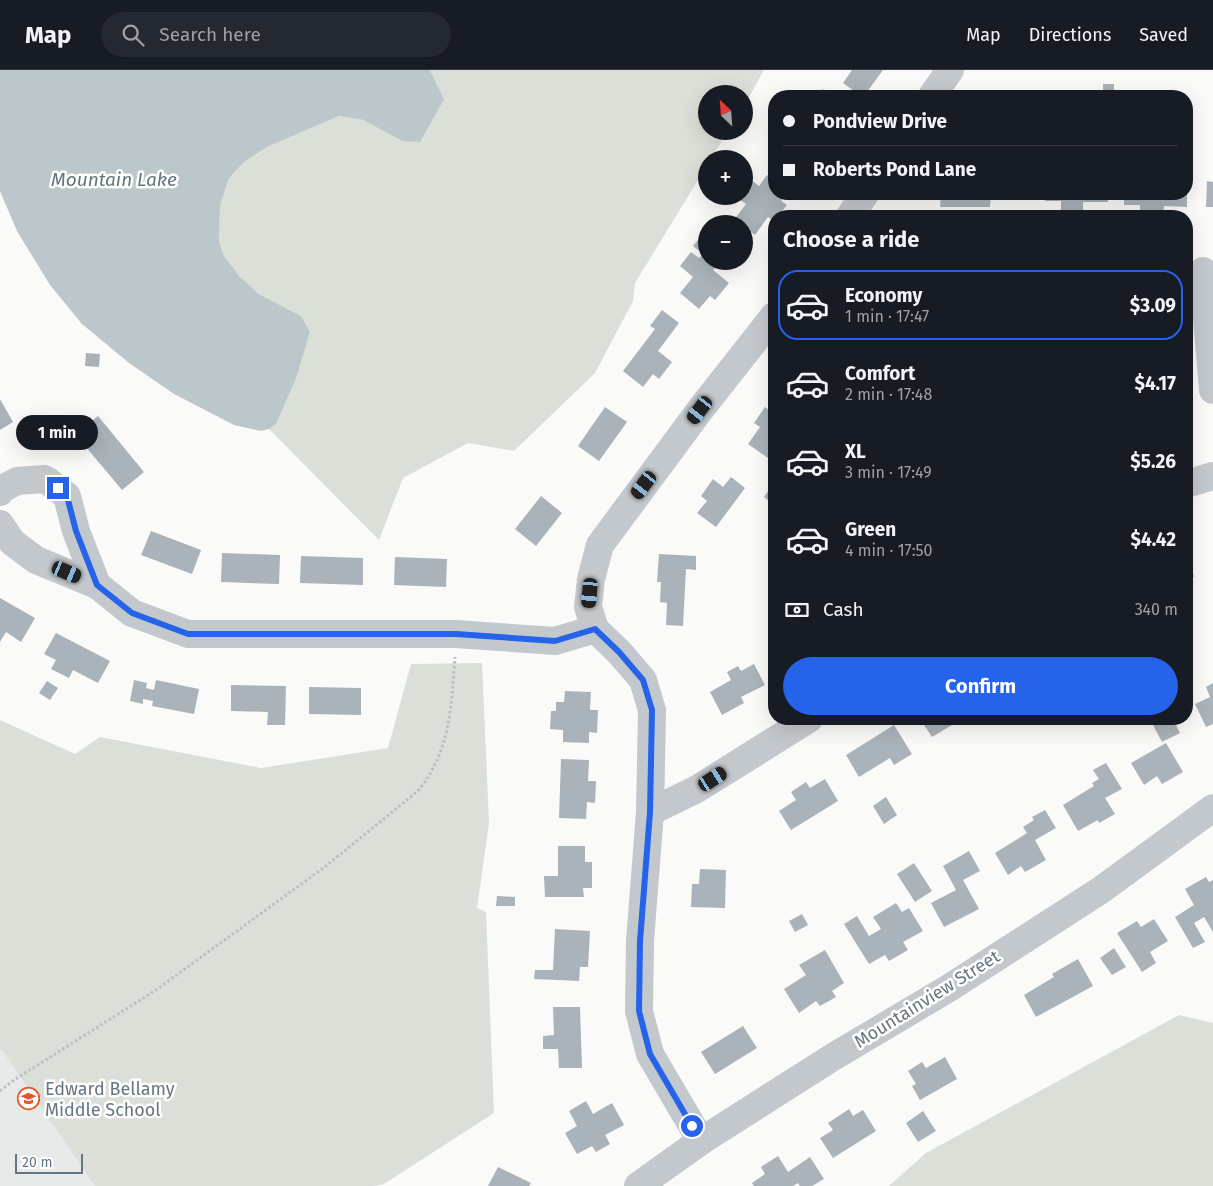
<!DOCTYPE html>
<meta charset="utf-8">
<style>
:root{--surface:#171b24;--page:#242831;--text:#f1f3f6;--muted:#9ea1a6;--line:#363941;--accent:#2563eb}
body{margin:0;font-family:"Fira Sans",sans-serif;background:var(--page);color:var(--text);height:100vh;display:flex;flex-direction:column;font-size:19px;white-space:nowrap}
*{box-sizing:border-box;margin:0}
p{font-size:16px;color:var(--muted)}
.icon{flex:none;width:28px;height:28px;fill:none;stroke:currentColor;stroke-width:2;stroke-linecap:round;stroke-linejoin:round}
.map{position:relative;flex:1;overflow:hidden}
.drawer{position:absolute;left:768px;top:140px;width:425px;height:515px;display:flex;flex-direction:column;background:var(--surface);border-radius:20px;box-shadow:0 5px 20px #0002}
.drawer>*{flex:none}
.banner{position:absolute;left:768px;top:20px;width:425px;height:110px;border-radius:20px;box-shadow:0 5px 20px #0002;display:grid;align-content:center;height:110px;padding:0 15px;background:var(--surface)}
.needle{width:32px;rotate:335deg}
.fabs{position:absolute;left:698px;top:15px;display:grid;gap:10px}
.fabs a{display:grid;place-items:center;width:55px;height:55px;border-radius:50%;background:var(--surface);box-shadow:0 5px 20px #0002;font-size:25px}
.scale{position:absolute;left:15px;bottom:12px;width:68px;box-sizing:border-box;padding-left:5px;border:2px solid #657683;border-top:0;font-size:14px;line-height:18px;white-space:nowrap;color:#657683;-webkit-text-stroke:4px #fff;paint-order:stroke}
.end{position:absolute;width:22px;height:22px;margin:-11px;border:6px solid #2563eb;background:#fff;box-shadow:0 0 0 2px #fff}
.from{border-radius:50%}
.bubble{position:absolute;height:35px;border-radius:18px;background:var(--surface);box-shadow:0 5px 20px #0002;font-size:16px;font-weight:700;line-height:35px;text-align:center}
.car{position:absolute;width:15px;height:30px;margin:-15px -8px;border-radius:6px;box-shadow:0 0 4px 1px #0007;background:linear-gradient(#222 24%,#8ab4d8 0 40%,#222 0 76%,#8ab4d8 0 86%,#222 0)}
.banner b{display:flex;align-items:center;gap:18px;height:48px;font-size:19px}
.banner b+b{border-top:1px solid var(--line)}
.banner i{width:12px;height:12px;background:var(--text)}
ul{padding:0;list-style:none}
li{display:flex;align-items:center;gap:15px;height:70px;margin:0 10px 8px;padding:0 5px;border:2px solid transparent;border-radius:20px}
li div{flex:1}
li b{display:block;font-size:19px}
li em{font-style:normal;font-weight:700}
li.on{border-color:var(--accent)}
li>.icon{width:45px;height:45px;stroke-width:1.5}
h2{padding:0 15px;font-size:22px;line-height:60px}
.pay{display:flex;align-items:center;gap:12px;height:55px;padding:0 15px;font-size:19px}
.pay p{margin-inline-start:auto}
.primary-button{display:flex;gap:10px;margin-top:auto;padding:10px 15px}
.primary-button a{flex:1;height:58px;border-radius:30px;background:var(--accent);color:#fff;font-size:20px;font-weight:700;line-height:58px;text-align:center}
header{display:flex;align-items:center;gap:30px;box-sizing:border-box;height:70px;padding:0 25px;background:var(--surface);border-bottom:1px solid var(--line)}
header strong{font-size:24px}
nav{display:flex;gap:28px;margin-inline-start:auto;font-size:18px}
.search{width:350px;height:45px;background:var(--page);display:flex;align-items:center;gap:12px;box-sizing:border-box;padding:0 18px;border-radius:28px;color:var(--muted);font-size:19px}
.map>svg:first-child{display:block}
.built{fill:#e8e9e9}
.green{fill:#dadfd7}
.water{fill:#bbc7cb}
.building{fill:#aab3b9}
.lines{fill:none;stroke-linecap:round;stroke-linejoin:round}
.path{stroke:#bbbfc2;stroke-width:3;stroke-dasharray:2.5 2.5;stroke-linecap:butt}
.minor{stroke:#c3c8cc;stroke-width:28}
.route{stroke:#2563eb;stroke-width:6}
.labels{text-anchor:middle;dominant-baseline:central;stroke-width:5;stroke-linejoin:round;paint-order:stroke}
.street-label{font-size:18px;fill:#657683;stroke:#fff}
.poi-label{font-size:18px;fill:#657683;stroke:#fff;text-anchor:start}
.water-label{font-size:19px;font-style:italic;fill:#60757c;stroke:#fff}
</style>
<header>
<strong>Map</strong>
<div class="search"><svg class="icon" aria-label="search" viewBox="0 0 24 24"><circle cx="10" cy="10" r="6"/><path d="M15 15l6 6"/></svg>Search here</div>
<nav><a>Map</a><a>Directions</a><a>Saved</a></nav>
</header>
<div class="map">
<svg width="1213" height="1116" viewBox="0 0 1213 1116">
<rect width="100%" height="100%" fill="#fafaf8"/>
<polygon class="built" points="0,941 115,1116 0,1116"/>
<g class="green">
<polygon points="430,0 764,0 744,36 744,24 706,24 706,61 728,61 711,89 706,89 706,97 635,213 633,231 595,303 514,381 468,373 403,408 379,470 269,359 276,354 296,309 310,262 301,246 259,224 240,207 224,186 219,172 220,136 229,108 244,92 267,77 339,46 363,50 402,71 444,29"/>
<polygon points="482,593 489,753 477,838 486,842 494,1043 384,1114 374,1116 95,1116 0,977 0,650 75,684 100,667 261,698 388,678 411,594"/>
<polygon points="1179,945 1213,953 1213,1116 889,1116 926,1083"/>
</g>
<polygon class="water" points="0,0 430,0 444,29 420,72 402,71 363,50 339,46 267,77 244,92 229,108 220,136 219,172 224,186 240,207 259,224 301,246 310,262 296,309 276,354 269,359 261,361 234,355 174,324 129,293 82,254 50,215 17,161 0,121"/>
<g class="building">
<polygon points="852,0 883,0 864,26 861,26 843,13"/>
<rect x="1103" y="14" width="11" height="12"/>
<polygon points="823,19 833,26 819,26"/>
<polygon points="767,105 774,110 774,124 786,124 781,131 787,135 778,146 774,146 774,151 768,147 755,165 744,157 744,154 740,154 734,150 746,134 735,126 744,126 744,110 746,106 759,116"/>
<polygon points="1207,111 1213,112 1213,137 1206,137"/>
<polygon points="941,124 991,124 990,137 940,137"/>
<polygon points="1045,124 1108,124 1108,132 1083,132 1083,141 1061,141 1061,131 1045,131"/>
<polygon points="1124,124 1187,124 1187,137 1164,136 1163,144 1140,143 1140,135 1124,135"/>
<polygon points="701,166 706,170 706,191 724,191 720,196 718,194 713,200 729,213 715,230 710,226 699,239 680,223 693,207 680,196 691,182 699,188 703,184 693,176"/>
<polygon points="662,240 679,253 658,281 672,292 659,309 653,304 643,317 623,301 655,259 650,256"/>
<polygon points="86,283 100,284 99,297 85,296"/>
<polygon points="0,329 13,352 0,360"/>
<polygon points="605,337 627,352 599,391 578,376"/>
<polygon points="765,337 774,344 774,380 768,388 748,374 760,357 754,353"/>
<polygon points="98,346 144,402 122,420 75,364"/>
<polygon points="731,407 745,418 716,457 697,443 707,431 701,426 713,409 723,417"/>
<polygon points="771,417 774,419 774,435 764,427"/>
<polygon points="541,426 562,443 536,476 515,459"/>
<polygon points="151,461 201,480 192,504 141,485"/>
<polygon points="1186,480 1188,480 1194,507 1186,509"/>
<polygon points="222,483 280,485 279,514 221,512"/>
<polygon points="659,484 696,486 696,500 686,499 683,556 666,555 667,533 660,532 661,512 657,512"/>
<polygon points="301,486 363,488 363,515 300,513"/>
<polygon points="395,487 447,489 446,517 394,515"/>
<polygon points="0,528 35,548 21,572 6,562 0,572"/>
<polygon points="56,563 110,591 98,613 73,600 69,608 51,599 56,590 44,584"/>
<polygon points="754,594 765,615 741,627 744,633 722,645 710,622 731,610 727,602 738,596 741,601"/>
<polygon points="134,610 147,613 146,618 154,620 156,610 199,619 194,644 152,636 153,631 143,629 143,634 130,631"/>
<polygon points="47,611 58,618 50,630 39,623"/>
<polygon points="1213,613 1213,654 1206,657 1195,634 1210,627 1206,617"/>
<polygon points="231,615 286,616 285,655 267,655 268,642 231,641"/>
<polygon points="309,617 361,618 361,645 309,644"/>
<polygon points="565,621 591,622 590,640 598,640 597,663 589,662 589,673 563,672 563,660 550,659 551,641 556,641 556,632 564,632"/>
<polygon points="920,649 962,649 932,667"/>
<polygon points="1158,649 1173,649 1180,663 1162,672 1153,655 1159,651"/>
<polygon points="894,655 912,684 894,695 890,688 859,707 846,685"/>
<polygon points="1166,673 1183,702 1162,714 1157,706 1144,715 1131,693"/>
<polygon points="561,689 589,690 588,711 596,711 595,733 587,732 586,749 559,748"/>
<polygon points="1106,693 1122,719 1105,728 1115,744 1099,753 1098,750 1078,761 1063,735 1094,716 1092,713 1099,709 1093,700"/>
<polygon points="825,709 838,731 791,760 779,741 796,730 791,722 806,712 810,718"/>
<polygon points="886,727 897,745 884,754 873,736"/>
<polygon points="1045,740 1056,758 1035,770 1046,790 1025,802 1021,796 1008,805 995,783 1027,763 1023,757 1034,750 1032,747"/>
<polygon points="558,776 585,776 585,792 592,792 592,818 583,818 584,827 545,827 544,806 558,806"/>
<polygon points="969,781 980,801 963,810 979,839 944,857 931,833 956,820 943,796"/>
<polygon points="914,793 932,821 915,832 897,804"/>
<polygon points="700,799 726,800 725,838 691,837 692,814 699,814"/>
<polygon points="1206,807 1209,812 1213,810 1213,862 1204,847 1194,853 1205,872 1193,878 1175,847 1194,835 1185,819"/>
<polygon points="497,826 515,827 515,836 496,836"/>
<polygon points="896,833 902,842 909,838 923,861 903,872 908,880 889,891 885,885 869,894 844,854 857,846 869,866 881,859 873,847"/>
<polygon points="802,844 808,855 795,862 789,851"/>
<polygon points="1154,849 1168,871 1150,882 1156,893 1142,902 1117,863 1137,851 1141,857"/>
<polygon points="555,859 590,861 588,897 580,897 579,911 534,909 535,900 553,900"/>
<polygon points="1114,878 1126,897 1112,905 1100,888"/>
<polygon points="825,880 844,913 832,921 836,927 820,936 816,931 799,943 784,919 806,905 799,895"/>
<polygon points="1078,889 1093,916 1036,947 1024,925 1054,907 1052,904"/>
<polygon points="553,937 580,937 582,998 559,998 558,979 543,979 543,966 554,965"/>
<polygon points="743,956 757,978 715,1004 701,982"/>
<polygon points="945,987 957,1009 920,1030 912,1016 916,1014 908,1001 922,992 926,998"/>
<polygon points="586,1031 593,1044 612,1033 624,1055 605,1065 610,1074 596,1082 592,1076 577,1084 565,1063 577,1056 569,1041"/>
<polygon points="849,1039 853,1046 863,1040 876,1061 833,1088 820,1068 833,1060 828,1053"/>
<polygon points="923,1041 936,1061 918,1072 906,1053"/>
<polygon points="778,1086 788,1102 810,1087 824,1109 812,1116 800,1116 798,1113 793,1116 754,1116 752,1113 765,1104 761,1097"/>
<polygon points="498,1097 531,1113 529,1116 488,1116"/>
</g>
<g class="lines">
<path class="path" d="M0,1021L14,1010L156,920L326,796L419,720C451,678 451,637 455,587"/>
<g class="minor">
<polyline points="932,26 950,0"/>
<polyline points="850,146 865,124"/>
<polyline points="1203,201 1213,320"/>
<polyline points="1186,414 1213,406"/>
<polyline points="0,422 2,419 17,411 44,409 48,411 67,426 76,461 97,515"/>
<polyline points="0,454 12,472 36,490 97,515 132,543 188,564 456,564 555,571 595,559"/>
<polyline points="650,742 697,719 809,649"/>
<polyline points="701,1071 650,984 639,941 640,871 650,742 652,640 643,610 619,582 595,559 588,537 591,509 600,475 700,340 774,246"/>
<polyline points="638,1116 701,1071 833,987 949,918 1101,820 1213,738"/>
</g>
</g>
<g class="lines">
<polyline class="route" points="58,418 67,426 76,461 97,515 132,543 188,564 456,564 555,571 595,559 619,582 643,610 652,640 650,742 640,871 639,941 650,984 692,1056"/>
</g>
<defs>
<symbol id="school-ring" viewBox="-11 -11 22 22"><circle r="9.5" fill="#fff" stroke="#e4572e" stroke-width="1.5"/><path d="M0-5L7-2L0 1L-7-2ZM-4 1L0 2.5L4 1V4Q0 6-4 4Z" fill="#e4572e"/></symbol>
</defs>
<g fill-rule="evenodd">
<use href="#school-ring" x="16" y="1016" width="25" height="25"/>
</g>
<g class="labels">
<g class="street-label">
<text transform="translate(927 929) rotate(-32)">Mountainview Street</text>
</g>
<g class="poi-label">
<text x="45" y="1019">Edward Bellamy<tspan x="45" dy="21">Middle School</tspan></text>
</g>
<g class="water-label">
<text x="114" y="109">Mountain Lake</text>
</g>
</g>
</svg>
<div class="fabs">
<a><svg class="needle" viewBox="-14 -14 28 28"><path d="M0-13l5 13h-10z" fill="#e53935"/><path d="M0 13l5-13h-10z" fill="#9ea1a6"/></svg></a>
<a>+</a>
<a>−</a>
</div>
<div class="scale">20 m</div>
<i class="end from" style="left:692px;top:1056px"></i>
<i class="end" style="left:58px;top:418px"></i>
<div class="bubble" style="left:16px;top:345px;width:82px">1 min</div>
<i class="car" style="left:700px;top:340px;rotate:217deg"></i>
<i class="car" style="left:644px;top:415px;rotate:217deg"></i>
<i class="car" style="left:67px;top:502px;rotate:113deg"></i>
<i class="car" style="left:590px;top:523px;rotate:185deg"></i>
<i class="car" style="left:713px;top:709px;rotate:57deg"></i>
<div class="banner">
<b><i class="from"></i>Pondview Drive</b>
<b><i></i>Roberts Pond Lane</b>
</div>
<section class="drawer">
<h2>Choose a ride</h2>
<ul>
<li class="on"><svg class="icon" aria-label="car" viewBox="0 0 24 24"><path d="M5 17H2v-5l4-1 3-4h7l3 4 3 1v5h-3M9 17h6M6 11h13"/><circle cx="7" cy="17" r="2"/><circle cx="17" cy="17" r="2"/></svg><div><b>Economy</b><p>1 min · 17:47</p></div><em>$3.09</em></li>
<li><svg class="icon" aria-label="car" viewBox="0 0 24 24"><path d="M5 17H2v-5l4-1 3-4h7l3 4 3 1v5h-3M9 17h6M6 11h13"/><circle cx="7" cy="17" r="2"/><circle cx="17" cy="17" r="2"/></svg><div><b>Comfort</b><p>2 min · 17:48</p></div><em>$4.17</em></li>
<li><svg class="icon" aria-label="car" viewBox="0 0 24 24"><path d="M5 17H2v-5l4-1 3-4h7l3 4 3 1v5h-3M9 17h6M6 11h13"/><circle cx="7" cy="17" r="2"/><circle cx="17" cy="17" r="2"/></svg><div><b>XL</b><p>3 min · 17:49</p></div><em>$5.26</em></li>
<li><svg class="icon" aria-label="car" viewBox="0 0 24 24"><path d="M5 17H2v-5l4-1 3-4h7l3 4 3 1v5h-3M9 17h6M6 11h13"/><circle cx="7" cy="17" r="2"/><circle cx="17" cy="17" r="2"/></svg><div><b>Green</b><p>4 min · 17:50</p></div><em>$4.42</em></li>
</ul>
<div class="pay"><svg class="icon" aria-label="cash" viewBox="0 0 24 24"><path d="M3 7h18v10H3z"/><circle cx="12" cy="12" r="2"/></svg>Cash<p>340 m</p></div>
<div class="primary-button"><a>Confirm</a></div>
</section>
</div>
